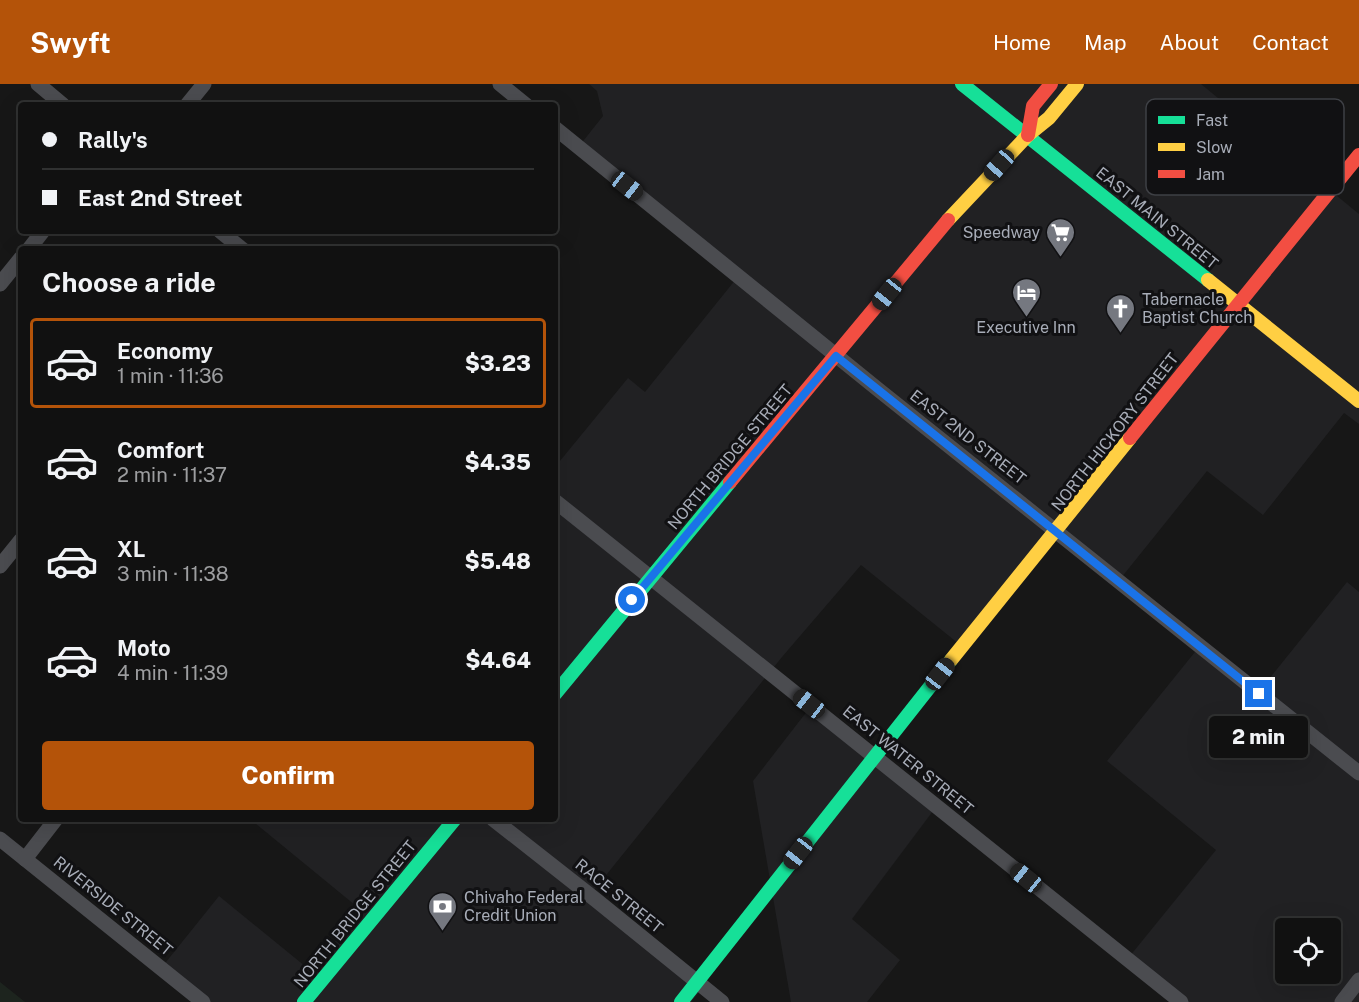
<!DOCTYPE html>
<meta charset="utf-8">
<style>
:root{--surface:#111;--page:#1e1f1f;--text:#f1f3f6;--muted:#9c9d9f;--line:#303131;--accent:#b45309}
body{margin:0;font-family:"Public Sans",sans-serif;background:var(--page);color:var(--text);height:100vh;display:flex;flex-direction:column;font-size:22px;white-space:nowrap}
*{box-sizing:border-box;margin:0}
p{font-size:20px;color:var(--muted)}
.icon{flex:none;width:33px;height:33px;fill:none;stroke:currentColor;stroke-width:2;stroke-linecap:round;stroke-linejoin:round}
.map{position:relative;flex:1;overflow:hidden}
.panel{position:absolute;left:18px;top:162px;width:540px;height:576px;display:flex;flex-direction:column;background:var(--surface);border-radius:6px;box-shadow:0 6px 24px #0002,0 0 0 2px var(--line)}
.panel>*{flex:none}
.hud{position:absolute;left:18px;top:18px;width:540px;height:132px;border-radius:6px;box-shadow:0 6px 24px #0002,0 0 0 2px var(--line);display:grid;align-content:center;height:132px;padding:0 24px;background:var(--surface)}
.controls{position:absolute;left:1275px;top:834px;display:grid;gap:12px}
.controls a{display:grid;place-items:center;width:66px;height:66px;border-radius:6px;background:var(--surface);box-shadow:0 6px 24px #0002,0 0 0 2px var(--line);font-size:30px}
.end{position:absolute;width:27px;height:27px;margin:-14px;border:8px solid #1a73e8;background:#fff;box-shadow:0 0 0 3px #fff}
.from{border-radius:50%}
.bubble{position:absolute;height:42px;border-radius:6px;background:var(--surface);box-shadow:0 6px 24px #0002,0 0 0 2px var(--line);font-size:20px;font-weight:800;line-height:42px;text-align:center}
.car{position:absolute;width:18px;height:36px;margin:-18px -9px;border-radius:8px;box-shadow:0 0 4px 2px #0007;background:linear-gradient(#222 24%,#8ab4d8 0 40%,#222 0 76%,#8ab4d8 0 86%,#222 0)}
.hud b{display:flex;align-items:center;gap:21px;height:57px;font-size:22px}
.hud b+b{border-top:2px solid var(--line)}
.hud i{width:15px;height:15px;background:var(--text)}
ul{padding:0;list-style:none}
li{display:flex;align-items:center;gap:18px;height:90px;margin:0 12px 9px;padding:0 12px;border:3px solid transparent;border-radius:6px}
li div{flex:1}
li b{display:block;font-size:22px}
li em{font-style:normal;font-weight:800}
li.current{border-color:var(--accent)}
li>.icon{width:54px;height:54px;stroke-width:1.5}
h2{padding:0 24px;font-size:27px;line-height:72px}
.primary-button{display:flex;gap:12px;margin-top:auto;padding:12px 24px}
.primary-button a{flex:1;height:69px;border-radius:6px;background:var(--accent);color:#fff;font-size:24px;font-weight:800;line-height:69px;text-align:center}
header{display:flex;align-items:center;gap:36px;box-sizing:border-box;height:84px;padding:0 30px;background:var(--accent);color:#fff}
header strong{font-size:28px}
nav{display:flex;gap:33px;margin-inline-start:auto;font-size:21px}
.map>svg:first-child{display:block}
.built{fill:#212123;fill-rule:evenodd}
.green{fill:#1d241e}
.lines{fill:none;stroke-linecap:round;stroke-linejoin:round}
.street{stroke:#4b4c50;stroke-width:15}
.fast{stroke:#16e098;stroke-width:14}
.slow{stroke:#ffcf43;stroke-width:14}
.jam{stroke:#f24e42;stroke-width:14}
.route{stroke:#1a73e8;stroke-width:8}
.labels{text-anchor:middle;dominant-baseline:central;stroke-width:6;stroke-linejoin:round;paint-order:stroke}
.street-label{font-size:16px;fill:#a8adb8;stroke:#111113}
.poi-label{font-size:16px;fill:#a8adb8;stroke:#111113;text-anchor:start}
.key{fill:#111113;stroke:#3e4045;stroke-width:1.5}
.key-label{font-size:16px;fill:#a8adb8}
</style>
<header>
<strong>Swyft</strong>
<nav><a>Home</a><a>Map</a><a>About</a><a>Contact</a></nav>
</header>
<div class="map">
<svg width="1359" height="918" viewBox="0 0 1359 918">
<rect width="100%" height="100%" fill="#171717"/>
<g class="built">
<polygon points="589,0 1201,0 1359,130 1359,340 1344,329 1263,431 1207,387 1121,494 1055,441 959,560 861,481 782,573 586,816 700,907 691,918 194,918 158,888 219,812 311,887 361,826 250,735 555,735 555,383 628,294 645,308 736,195 576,66 603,32 597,7"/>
<path d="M1347,498L1359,508V918H1175L1125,878L1216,766L1107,677L1203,558L1261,605ZM1286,844H1330V890H1286Z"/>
<polygon points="808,626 933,727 852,835 900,876 867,918 791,918 753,697"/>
</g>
<polygon class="green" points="0,898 25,918 0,918"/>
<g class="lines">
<g class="street">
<polyline points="38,0 63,21"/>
<polyline points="500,0 526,21"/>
<polyline points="187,21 204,0"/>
<polyline points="555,44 880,307 1359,689"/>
<polyline points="220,147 242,165"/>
<polyline points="29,165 43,147"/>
<polyline points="0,200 21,174"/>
<polyline points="555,417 1181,918"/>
<polyline points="0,482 21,456"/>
<polyline points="493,735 596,816 722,918"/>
<polyline points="0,755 203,918"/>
<polyline points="25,775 56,735"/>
<polyline points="1342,918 1359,896"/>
</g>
<g class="fast">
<polyline points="962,0 1208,196"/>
<polyline points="555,610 730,398"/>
<polyline points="304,918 455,735"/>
<polyline points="681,918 951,576"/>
</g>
<g class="slow">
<polyline points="1028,51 1049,34 1077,0"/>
<polyline points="948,136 1028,51"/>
<polyline points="1208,196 1359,317"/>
<polyline points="951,576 1130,354"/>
</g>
<g class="jam">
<polyline points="1028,51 1033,22 1051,0"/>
<polyline points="1130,354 1359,71"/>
<polyline points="730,398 948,136"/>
</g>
</g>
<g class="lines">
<polyline class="route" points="632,516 836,272 1259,610"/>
</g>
<defs>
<symbol id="supermarket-pin" viewBox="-11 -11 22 30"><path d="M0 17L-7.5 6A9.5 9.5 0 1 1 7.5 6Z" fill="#757880" stroke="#111113"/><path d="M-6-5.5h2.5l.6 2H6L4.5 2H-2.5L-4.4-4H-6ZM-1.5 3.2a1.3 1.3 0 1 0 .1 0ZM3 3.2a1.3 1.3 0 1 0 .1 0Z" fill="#fff"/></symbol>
<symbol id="hotel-pin" viewBox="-11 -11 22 30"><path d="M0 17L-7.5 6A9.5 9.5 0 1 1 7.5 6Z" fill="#757880" stroke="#111113"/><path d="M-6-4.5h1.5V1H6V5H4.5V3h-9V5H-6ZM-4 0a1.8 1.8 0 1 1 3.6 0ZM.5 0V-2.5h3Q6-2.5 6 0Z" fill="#fff"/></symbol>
<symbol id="church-pin" viewBox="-11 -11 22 30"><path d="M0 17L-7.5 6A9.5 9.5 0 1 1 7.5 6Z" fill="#757880" stroke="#111113"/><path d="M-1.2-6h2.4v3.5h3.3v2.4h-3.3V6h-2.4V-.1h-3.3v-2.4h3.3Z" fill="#fff"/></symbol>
<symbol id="bank-pin" viewBox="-11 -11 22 30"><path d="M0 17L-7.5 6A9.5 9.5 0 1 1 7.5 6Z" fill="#757880" stroke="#111113"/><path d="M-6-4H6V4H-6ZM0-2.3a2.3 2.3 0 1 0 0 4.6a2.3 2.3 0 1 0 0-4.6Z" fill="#fff"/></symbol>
</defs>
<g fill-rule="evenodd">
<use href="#supermarket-pin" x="1044" y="132" width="33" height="45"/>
<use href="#hotel-pin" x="1010" y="192" width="33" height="45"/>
<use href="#church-pin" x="1104" y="208" width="33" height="45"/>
<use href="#bank-pin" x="426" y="806" width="33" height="45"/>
</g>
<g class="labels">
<g class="street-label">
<text transform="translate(1157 134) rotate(39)">EAST MAIN STREET</text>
<text transform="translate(1115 348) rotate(-52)">NORTH HICKORY STREET</text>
<text transform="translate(968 353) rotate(38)">EAST 2ND STREET</text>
<text transform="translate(730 373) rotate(-50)">NORTH BRIDGE STREET</text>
<text transform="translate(908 676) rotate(39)">EAST WATER STREET</text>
<text transform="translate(619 812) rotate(39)">RACE STREET</text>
<text transform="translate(113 822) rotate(39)">RIVERSIDE STREET</text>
<text transform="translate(355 830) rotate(-51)">NORTH BRIDGE STREET</text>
</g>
<g class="poi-label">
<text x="1040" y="148" text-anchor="end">Speedway</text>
<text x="1142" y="215">Tabernacle<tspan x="1142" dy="18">Baptist Church</tspan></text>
<text x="1026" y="243" text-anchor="middle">Executive Inn</text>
<text x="464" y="813">Chivaho Federal<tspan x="464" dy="18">Credit Union</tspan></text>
</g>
</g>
<rect x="1146" y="15" width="198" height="96" rx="9" class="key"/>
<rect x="1158" y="32" width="27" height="8" fill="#16e098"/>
<rect x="1158" y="59" width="27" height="8" fill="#ffcf43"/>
<rect x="1158" y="86" width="27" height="8" fill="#f24e42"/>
<g class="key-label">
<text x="1196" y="42">Fast</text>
<text x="1196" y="69">Slow</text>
<text x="1196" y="96">Jam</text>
</g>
</svg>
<div class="controls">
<a><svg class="icon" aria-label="locate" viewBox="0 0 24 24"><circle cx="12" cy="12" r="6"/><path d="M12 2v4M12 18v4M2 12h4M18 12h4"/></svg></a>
</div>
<i class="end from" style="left:632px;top:516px"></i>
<i class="end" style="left:1259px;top:610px"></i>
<div class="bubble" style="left:1209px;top:632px;width:99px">2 min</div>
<i class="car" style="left:999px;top:81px;rotate:222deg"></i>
<i class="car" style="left:627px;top:102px;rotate:128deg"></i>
<i class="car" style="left:887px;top:210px;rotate:219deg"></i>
<i class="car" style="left:940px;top:590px;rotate:38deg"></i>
<i class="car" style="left:809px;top:620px;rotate:308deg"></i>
<i class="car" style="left:798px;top:769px;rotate:218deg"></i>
<i class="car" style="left:1026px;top:794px;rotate:309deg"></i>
<div class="hud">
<b><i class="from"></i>Rally's</b>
<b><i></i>East 2nd Street</b>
</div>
<section class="panel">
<h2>Choose a ride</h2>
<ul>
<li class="current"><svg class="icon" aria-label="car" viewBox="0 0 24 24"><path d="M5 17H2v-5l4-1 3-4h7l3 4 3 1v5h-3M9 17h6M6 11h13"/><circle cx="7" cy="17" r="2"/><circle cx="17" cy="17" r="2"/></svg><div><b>Economy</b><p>1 min · 11:36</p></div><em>$3.23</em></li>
<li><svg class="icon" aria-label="car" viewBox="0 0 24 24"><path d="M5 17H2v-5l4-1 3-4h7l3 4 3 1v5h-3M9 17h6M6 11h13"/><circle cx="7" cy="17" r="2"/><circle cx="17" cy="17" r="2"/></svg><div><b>Comfort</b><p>2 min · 11:37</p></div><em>$4.35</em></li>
<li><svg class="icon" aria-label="car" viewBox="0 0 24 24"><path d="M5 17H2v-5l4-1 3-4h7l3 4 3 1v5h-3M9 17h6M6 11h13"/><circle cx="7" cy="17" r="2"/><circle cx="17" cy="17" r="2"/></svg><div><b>XL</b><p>3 min · 11:38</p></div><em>$5.48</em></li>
<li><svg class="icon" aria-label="car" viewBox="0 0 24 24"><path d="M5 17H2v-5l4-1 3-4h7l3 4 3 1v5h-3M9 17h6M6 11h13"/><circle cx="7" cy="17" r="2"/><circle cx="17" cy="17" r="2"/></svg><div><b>Moto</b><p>4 min · 11:39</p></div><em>$4.64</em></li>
</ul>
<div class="primary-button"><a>Confirm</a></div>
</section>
</div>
